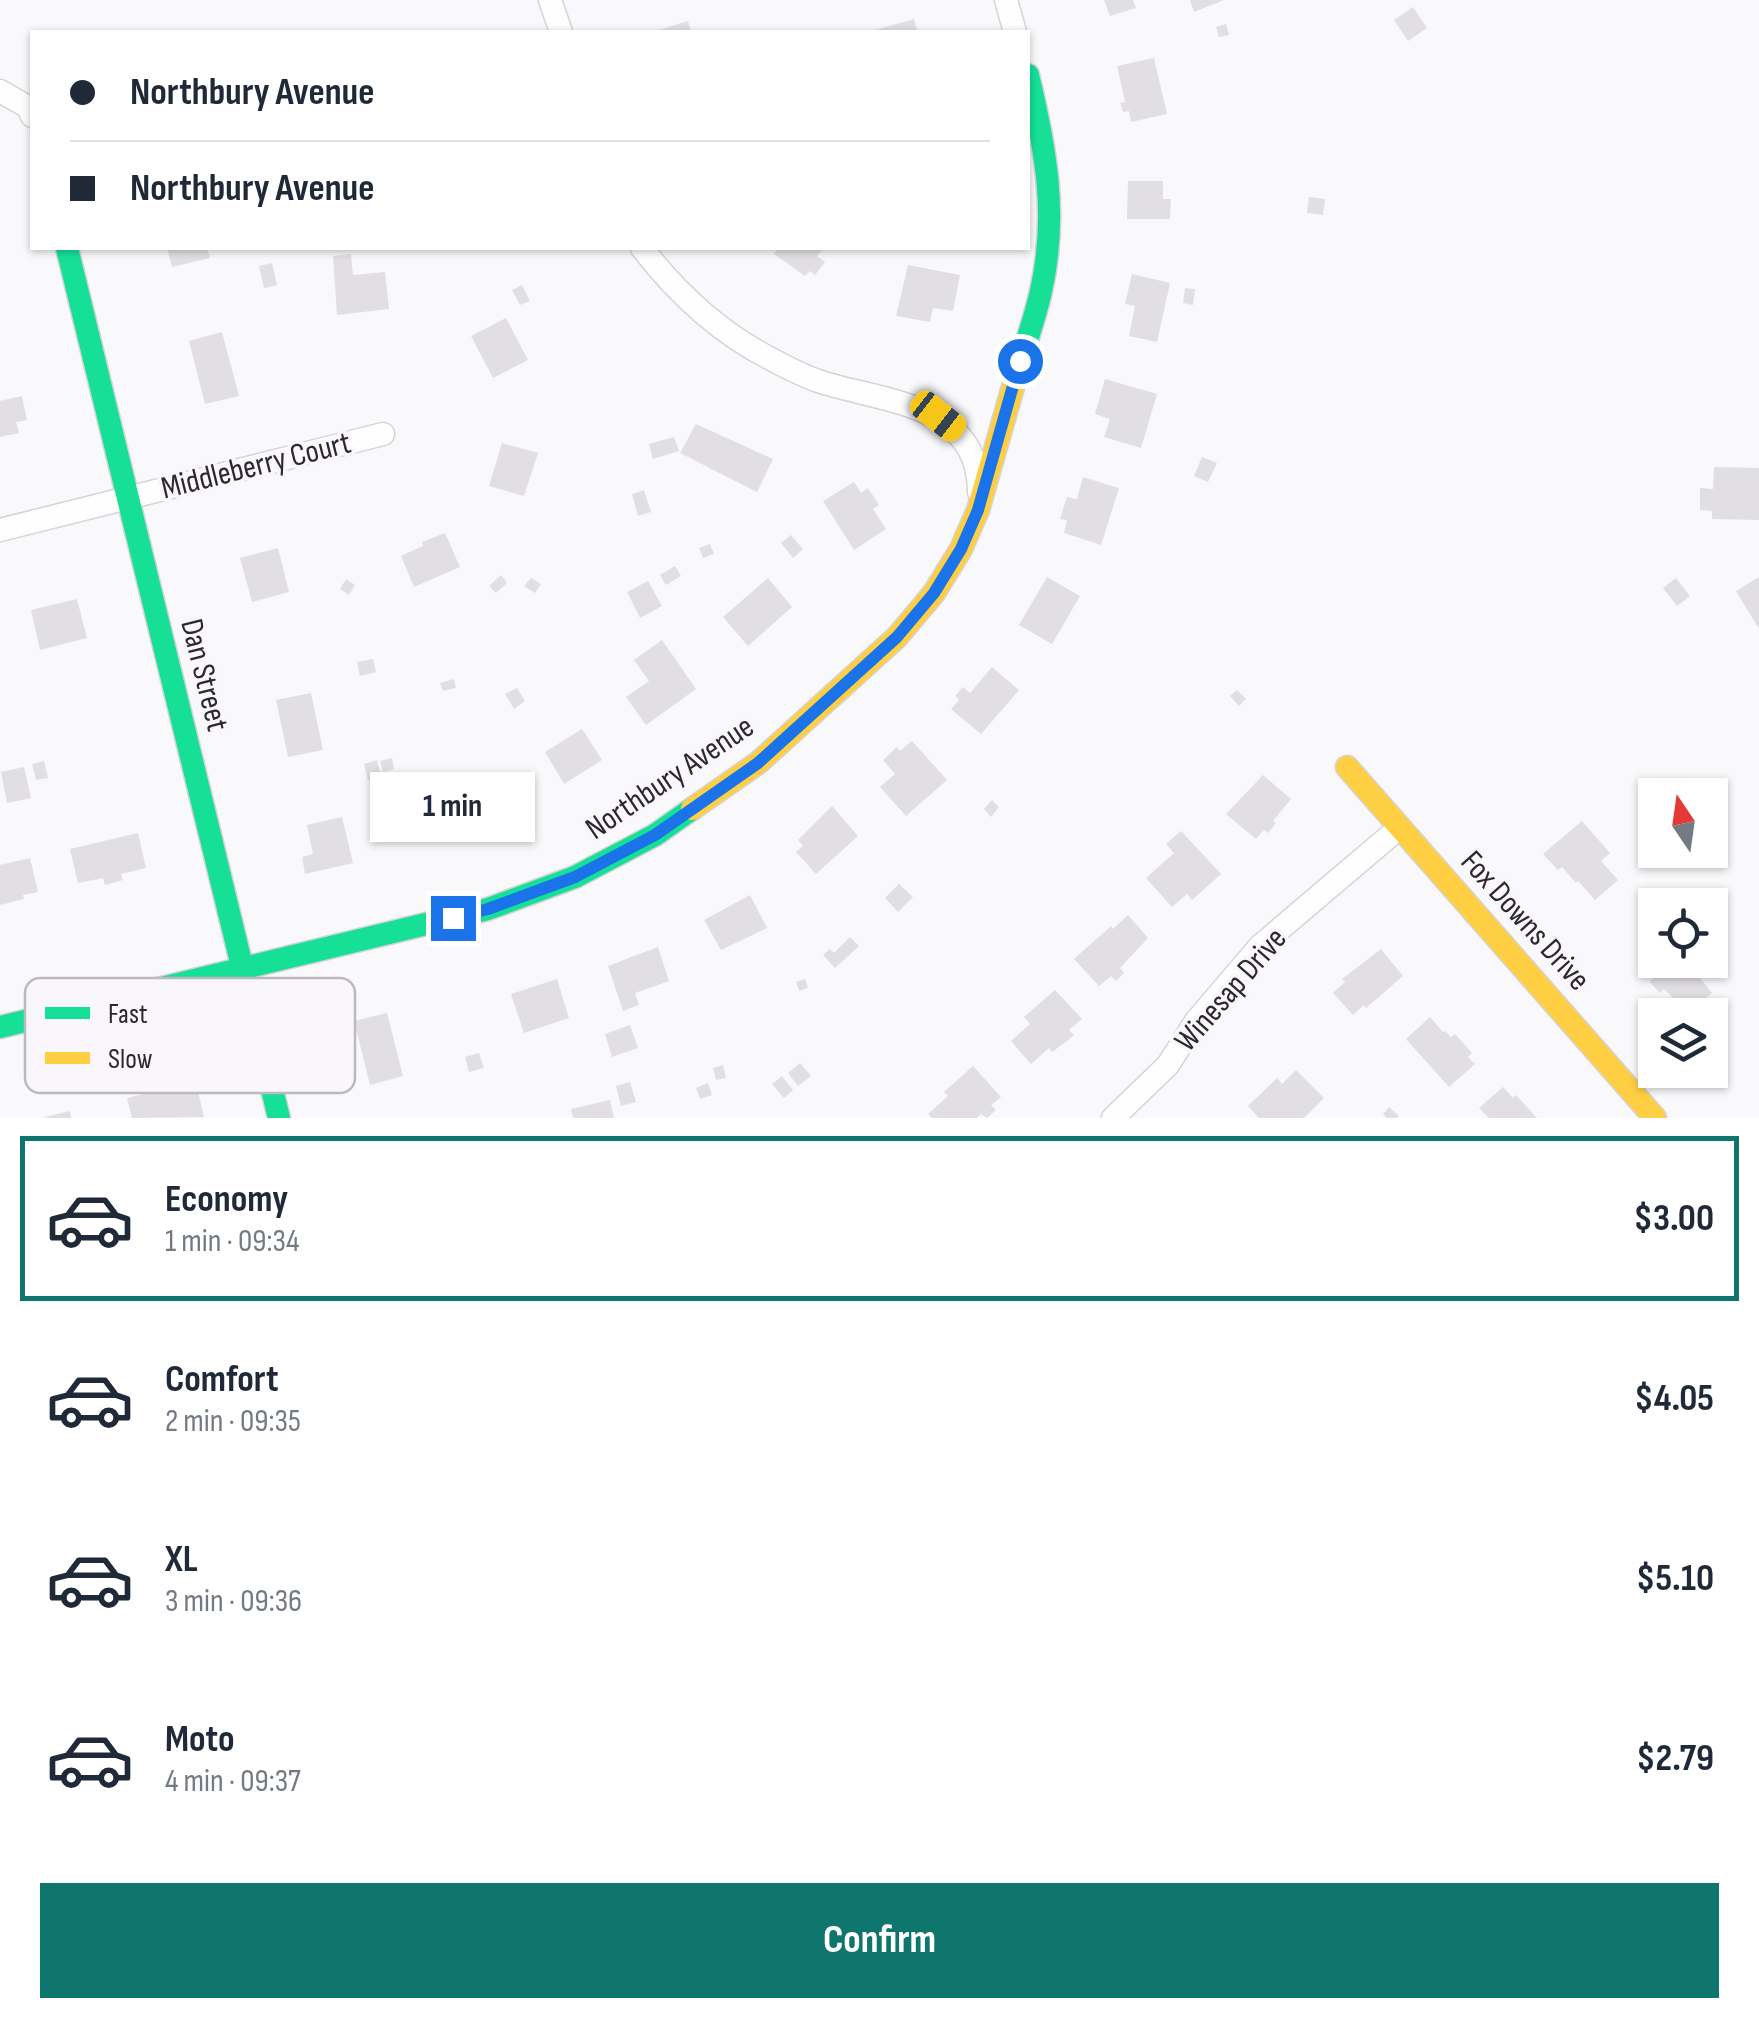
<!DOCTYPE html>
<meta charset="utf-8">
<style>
:root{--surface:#fff;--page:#f6f6f7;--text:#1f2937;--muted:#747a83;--line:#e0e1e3;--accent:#0f766e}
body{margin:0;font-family:"Sofia Sans Condensed",sans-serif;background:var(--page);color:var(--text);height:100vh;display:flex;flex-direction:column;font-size:38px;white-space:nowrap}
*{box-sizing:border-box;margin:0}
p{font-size:32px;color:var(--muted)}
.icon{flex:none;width:55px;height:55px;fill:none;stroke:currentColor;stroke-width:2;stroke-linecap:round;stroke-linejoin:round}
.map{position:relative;height:1118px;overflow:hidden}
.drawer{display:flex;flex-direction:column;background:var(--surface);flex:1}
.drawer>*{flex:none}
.top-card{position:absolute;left:30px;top:30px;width:1000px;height:220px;border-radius:0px;box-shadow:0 2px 8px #0004;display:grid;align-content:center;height:220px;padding:0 40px;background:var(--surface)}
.needle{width:65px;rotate:347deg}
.controls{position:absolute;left:1638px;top:778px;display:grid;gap:20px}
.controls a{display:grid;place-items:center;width:90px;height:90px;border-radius:0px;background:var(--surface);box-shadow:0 2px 8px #0004;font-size:50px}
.end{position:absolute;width:45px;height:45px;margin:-22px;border:12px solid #1a73e8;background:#fff;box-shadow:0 0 0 5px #fff}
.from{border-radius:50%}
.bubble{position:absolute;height:70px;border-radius:0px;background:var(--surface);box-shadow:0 2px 8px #0004;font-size:32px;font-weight:700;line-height:70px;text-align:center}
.car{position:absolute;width:30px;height:60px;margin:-30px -15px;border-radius:12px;box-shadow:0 0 8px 2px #0007;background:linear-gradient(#f5c518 24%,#345 0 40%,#f5c518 0 76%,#345 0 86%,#f5c518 0)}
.top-card b{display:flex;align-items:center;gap:35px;height:95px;font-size:38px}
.top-card b+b{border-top:2px solid var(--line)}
.top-card i{width:25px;height:25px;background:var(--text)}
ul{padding:18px 0 0;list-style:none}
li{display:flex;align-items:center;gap:30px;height:165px;margin:0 20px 15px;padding:0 20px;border:5px solid transparent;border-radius:0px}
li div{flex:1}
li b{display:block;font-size:38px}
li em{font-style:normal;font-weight:700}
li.current{border-color:var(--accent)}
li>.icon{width:90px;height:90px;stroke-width:1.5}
.action{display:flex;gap:20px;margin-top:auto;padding:20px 40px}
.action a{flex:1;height:115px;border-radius:0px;background:var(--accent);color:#fff;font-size:40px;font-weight:700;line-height:115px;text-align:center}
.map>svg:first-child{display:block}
.building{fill:#e1dfe4}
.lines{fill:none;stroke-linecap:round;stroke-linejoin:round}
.street-casing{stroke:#d5d3d8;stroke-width:25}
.fast-casing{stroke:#d5d3d8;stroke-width:25}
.slow-casing{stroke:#d5d3d8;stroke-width:25}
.street{stroke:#fefefe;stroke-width:22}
.fast{stroke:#16e098;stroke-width:22}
.slow{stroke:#ffcf43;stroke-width:22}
.route{stroke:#1a73e8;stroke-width:12}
.labels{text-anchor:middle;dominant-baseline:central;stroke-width:8;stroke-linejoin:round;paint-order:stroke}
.street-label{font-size:32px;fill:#2c2830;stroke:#f9f7fc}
.key{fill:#f9f7fc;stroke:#bcb9bf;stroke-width:2.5}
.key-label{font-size:28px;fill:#2c2830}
</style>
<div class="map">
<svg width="1759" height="1118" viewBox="0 0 1759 1118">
<rect width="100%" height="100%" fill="#f9f8fb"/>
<g class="building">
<polygon points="1104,0 1133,0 1136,8 1110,16"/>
<polygon points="1190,0 1224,0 1194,12"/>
<polygon points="1413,7 1427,28 1408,41 1394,20"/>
<polygon points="914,19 917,32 872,32 872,31"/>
<polygon points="688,21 691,32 653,32"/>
<polygon points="1226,24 1229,35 1219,37 1216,27"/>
<polygon points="1154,58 1167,114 1131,122 1129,111 1123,112 1120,103 1125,102 1117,66"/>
<polygon points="1128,181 1163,181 1163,199 1171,199 1170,219 1127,219"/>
<polygon points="1309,197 1325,199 1323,215 1307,213"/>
<polygon points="167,248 207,248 210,258 172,267"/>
<polygon points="778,248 824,248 817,256 825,262 815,275 810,271 805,276 774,254"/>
<polygon points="351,254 353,275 385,272 389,309 337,315 333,256"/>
<polygon points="272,263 277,285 264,288 259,266"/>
<polygon points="908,265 960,275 953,311 933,308 930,322 896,316"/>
<polygon points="1132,274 1170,283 1157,342 1129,336 1135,306 1125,304"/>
<polygon points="522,285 530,301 520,305 512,290"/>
<polygon points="1185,288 1195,289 1193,305 1183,303"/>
<polygon points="506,318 528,360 493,378 471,336"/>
<polygon points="222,332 239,396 205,404 189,341"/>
<polygon points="1105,379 1157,394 1141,448 1104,437 1110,419 1095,414"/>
<polygon points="22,396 27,420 16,422 19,433 0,437 0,401"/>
<polygon points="696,424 773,459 757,492 680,453"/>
<polygon points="674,437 679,451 653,459 649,444"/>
<polygon points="502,443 538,453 524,496 489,486"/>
<polygon points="1202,457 1217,463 1208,482 1194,476"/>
<polygon points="1714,467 1759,468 1759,520 1712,519 1712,511 1700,510 1700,488 1713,489"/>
<polygon points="1083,477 1119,488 1101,545 1064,533 1067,520 1060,519 1067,497 1077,499"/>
<polygon points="854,482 861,493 868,488 879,505 873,509 886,529 854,550 823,501"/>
<polygon points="644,490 651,512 638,516 632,494"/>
<polygon points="445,533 460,567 414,587 401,556 423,546 422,542"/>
<polygon points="791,535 803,549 793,558 781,543"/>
<polygon points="710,544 714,554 703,558 699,548"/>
<polygon points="278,548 289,592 252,602 240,558"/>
<polygon points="675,566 681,576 666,585 660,575"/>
<polygon points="501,575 507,583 496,593 489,586"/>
<polygon points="1047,577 1080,596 1052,644 1019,625"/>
<polygon points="1759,577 1759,629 1736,591"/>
<polygon points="531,578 541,584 535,593 524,586"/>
<polygon points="768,578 792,607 748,646 723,617"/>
<polygon points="1676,578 1690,596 1677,606 1663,588"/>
<polygon points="346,579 355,585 349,595 340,589"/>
<polygon points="648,581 662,606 640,618 627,592"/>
<polygon points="77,599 87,638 40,650 31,610"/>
<polygon points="662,640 696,689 646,725 626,697 649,681 634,660"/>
<polygon points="373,659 376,672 360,676 357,662"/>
<polygon points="992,667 1019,690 981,734 951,709 959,700 955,696 963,687 970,693"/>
<polygon points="454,679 456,688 443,691 440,683"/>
<polygon points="517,688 525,701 514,709 505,694"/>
<polygon points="1237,690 1246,699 1239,706 1230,696"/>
<polygon points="311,693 323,750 288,757 276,700"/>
<polygon points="582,729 602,760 564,784 545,752"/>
<polygon points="912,741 947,780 906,816 880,787 895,774 883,760 897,747 900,751"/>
<polygon points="392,758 394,769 383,772 380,761"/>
<polygon points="377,760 381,776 368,780 364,764"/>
<polygon points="44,761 48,778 36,780 32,764"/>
<polygon points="24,767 31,798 7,803 1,772"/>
<polygon points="499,772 510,808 469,821 458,785"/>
<polygon points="1263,775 1291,799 1273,821 1276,823 1268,833 1264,830 1256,839 1226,814"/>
<polygon points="992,800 999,807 991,817 984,809"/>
<polygon points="832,806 858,836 816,874 796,852 803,846 798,840"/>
<polygon points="342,817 353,863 305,874 302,857 313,854 307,825"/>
<polygon points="1582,821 1610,853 1601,861 1618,880 1595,900 1578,881 1576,883 1562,867 1558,870 1543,854"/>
<polygon points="1181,831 1221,874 1192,900 1187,894 1172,907 1146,878 1174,853 1166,844"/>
<polygon points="138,833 146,868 121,874 123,880 105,885 103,878 78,883 70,849"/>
<polygon points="30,858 38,892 23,895 24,899 0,905 0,865"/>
<polygon points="899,884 913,897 898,912 885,898"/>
<polygon points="750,895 767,928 721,950 704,920"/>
<polygon points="1128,915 1148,938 1120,968 1124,973 1116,981 1111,976 1099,986 1074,959 1111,926 1113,929"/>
<polygon points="850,937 859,946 835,968 823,955 830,949 834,953"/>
<polygon points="658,947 669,981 635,993 639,1005 623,1011 608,966"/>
<polygon points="1381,949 1403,976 1366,1008 1364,1005 1353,1015 1333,993 1345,982 1342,979"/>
<polygon points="1655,951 1655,960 1686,960 1712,993 1689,1013 1664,989 1660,993 1649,981 1654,978 1641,963"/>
<polygon points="557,979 569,1018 524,1033 511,994"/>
<polygon points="805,979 808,988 799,991 796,982"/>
<polygon points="1055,990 1082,1019 1069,1030 1074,1035 1067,1041 1052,1052 1049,1048 1031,1064 1011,1041 1030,1024 1024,1017"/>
<polygon points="387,1013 403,1076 370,1085 354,1021"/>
<polygon points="1430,1017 1443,1032 1445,1031 1451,1037 1455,1034 1472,1053 1468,1057 1475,1064 1449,1087 1406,1039"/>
<polygon points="630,1025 638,1048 612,1057 605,1034"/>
<polygon points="479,1053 484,1068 469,1072 465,1057"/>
<polygon points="800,1063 811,1076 798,1086 788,1073"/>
<polygon points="723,1065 726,1078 716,1080 713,1068"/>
<polygon points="973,1066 1001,1097 991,1105 996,1110 987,1118 981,1114 977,1118 932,1118 928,1114 948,1096 944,1092"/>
<polygon points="1296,1070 1324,1098 1304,1118 1259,1118 1248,1106 1277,1078 1282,1084"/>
<polygon points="782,1076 793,1090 784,1098 772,1084"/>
<polygon points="180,1079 182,1086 196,1083 204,1117 132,1118 127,1098 152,1092 151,1086"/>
<polygon points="630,1082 636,1102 621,1106 616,1086"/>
<polygon points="708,1083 712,1095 700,1099 696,1088"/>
<polygon points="1503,1087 1513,1098 1516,1095 1537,1118 1489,1118 1479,1108"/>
<polygon points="610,1100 614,1118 573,1118 571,1109"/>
<polygon points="1389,1107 1399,1116 1397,1118 1387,1118 1383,1114"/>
<polygon points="70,1111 71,1118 45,1118 45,1117"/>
</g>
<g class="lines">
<defs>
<g id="street">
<polyline points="550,0 561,32"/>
<polyline points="1006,0 1015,32"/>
<polyline points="0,91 28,107 32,116"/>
<path d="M642,248C676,292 719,332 769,358C784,366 801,375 818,381C881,402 979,402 979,492"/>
<polyline points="0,530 383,434"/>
<polyline points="1113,1118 1168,1065 1196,1021 1260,946 1399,828"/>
</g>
<g id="fast">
<polyline points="67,248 279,1118"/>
<path d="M1021,359C1028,337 1036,314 1041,291C1058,215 1046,150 1028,75"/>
<polyline points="0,1027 488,909 575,877 655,835 692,809"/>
</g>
<g id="slow">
<polyline points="1347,767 1655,1118"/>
<polyline points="692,809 758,763 897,637 934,593 961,549 978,510 1021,359"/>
</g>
</defs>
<use href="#street" class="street-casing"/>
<use href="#fast" class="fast-casing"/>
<use href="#slow" class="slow-casing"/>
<use href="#street" class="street"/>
<use href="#fast" class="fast"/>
<use href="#slow" class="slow"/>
</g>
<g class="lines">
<polyline class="route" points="453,918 488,909 575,877 655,835 758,763 897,637 934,593 961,549 978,510 1020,361"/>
</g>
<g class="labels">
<g class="street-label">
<text transform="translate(256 466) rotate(-14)">Middleberry Court</text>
<text transform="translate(204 675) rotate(76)">Dan Street</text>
<text transform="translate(670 778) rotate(-34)">Northbury Avenue</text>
<text transform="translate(1525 921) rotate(48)">Fox Downs Drive</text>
<text transform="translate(1231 990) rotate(-49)">Winesap Drive</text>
</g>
</g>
<rect x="25" y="978" width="330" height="115" rx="15" class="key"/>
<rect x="45" y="1007" width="45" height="12" fill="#16e098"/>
<rect x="45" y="1052" width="45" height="12" fill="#ffcf43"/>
<g class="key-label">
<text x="108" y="1023">Fast</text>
<text x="108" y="1068">Slow</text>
</g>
</svg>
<div class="controls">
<a><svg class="needle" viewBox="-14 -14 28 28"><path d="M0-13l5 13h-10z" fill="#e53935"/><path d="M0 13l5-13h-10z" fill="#747a83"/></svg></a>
<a><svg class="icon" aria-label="locate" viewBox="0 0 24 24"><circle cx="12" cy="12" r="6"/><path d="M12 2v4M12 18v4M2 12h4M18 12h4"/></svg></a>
<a><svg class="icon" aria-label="layers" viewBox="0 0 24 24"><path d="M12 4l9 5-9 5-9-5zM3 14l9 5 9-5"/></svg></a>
</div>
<i class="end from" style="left:1020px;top:361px"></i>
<i class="end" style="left:453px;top:918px"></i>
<div class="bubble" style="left:370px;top:772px;width:165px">1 min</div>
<i class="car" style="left:938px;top:416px;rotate:128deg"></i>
<div class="top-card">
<b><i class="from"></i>Northbury Avenue</b>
<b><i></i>Northbury Avenue</b>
</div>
</div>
<section class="drawer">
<ul>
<li class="current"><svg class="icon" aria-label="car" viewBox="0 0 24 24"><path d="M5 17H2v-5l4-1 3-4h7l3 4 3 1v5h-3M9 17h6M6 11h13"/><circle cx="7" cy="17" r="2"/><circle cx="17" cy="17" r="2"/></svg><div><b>Economy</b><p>1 min · 09:34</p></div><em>$3.00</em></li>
<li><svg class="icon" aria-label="car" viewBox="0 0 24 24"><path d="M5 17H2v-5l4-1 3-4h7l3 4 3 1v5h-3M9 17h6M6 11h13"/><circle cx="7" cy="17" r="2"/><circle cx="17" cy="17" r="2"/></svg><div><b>Comfort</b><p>2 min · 09:35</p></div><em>$4.05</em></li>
<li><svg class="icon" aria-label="car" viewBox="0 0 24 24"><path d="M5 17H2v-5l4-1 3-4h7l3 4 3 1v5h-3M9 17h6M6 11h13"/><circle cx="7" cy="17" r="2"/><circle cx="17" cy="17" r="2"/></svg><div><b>XL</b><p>3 min · 09:36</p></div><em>$5.10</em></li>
<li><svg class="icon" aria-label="car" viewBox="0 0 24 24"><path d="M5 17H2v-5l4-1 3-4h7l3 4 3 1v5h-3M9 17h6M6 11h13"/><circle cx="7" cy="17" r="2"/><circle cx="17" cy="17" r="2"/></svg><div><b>Moto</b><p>4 min · 09:37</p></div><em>$2.79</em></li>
</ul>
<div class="action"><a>Confirm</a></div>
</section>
